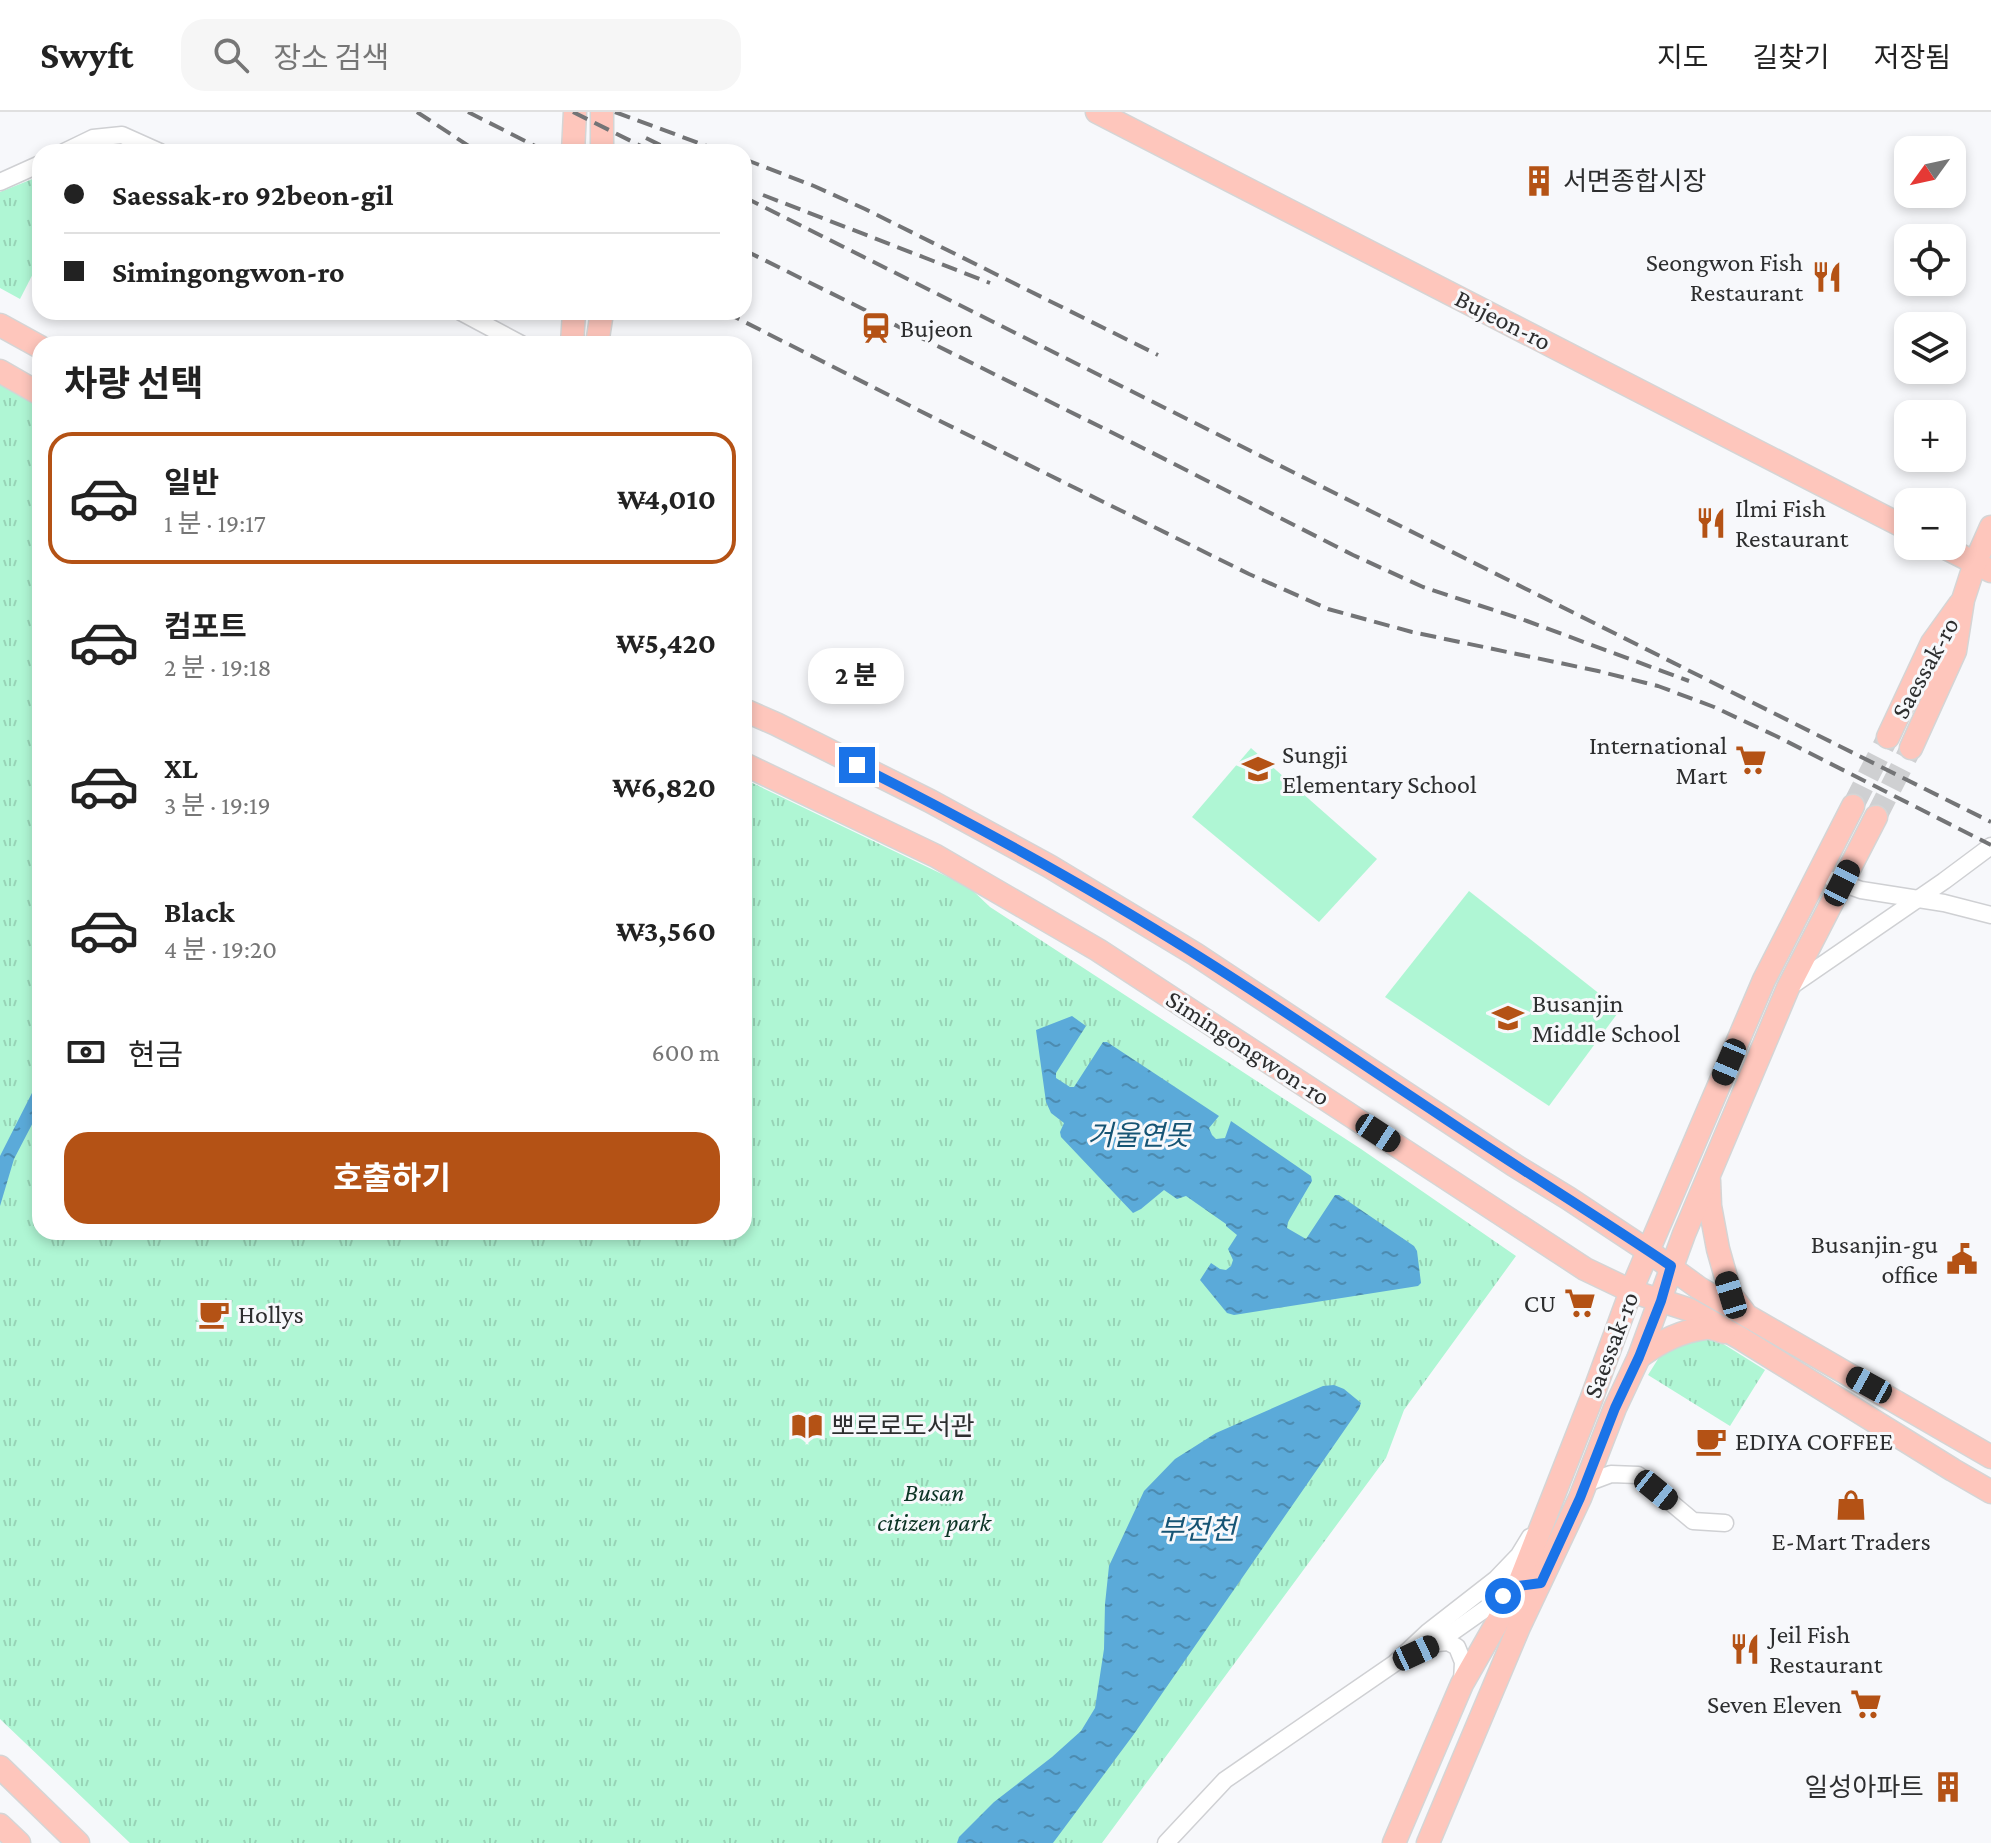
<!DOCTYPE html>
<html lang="ko">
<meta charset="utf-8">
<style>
:root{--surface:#fff;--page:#f6f6f6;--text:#222;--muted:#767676;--line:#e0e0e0;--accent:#b45215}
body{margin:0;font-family:"Crimson Pro","Noto Sans KR",serif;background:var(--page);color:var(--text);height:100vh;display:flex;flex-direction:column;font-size:30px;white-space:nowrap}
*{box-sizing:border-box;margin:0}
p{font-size:26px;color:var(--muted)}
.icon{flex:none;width:44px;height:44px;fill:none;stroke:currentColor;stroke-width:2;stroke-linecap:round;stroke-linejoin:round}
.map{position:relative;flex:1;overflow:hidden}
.details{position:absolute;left:32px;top:224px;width:720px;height:904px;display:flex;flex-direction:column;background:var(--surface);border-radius:24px;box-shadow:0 4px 12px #0003}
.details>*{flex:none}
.banner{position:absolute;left:32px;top:32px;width:720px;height:176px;border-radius:24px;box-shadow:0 4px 12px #0003;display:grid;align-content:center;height:176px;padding:0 32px;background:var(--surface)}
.needle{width:52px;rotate:237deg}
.controls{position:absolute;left:1894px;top:24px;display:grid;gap:16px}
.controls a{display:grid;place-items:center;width:72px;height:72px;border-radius:16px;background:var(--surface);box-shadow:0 4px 12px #0003;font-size:40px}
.end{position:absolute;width:36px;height:36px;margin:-18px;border:10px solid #1a73e8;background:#fff;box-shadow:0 0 0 4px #fff}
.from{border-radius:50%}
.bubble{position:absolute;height:56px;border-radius:24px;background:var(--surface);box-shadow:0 4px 12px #0003;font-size:26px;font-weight:700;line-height:56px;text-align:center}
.car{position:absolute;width:24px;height:48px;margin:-24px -12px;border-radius:10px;box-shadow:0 0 6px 2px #0007;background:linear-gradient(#222 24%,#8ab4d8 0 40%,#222 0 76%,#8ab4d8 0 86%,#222 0)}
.banner b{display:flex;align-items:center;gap:28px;height:76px;font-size:30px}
.banner b+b{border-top:2px solid var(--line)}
.banner i{width:20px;height:20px;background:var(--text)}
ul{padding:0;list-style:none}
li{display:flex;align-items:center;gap:24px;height:132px;margin:0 16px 12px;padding:0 16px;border:4px solid transparent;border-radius:24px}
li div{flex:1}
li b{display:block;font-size:30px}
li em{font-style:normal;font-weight:700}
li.selected{border-color:var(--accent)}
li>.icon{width:72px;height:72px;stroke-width:1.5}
h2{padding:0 32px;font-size:36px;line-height:96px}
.pay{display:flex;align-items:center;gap:20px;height:88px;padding:0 32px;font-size:30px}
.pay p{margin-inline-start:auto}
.cta{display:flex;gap:16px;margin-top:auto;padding:16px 32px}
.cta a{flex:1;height:92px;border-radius:24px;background:var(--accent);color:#fff;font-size:32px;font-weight:700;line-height:92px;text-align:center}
header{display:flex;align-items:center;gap:48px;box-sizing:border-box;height:112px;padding:0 40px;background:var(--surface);border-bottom:2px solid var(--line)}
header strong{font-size:38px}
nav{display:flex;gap:44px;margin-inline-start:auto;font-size:28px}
.search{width:560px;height:72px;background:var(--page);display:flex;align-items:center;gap:20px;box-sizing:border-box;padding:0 28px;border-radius:24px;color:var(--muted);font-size:30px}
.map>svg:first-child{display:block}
.park{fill:url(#park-tufts)}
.pitch{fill:#aff6d4}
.water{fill:url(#water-ripples)}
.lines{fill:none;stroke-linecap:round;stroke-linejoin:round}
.major-tunnel{stroke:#cfd0d2;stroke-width:22;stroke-dasharray:22 11;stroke-linecap:butt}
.minor-casing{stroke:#cfd0d3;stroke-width:19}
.major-casing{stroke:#d5d5d5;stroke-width:25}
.minor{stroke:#fff;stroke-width:16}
.major{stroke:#fec6bc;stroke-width:22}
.rail{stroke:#737476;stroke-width:4;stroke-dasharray:16 8;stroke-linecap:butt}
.route{stroke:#1a73e8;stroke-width:10}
.labels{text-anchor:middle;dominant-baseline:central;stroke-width:6;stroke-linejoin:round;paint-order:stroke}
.poi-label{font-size:26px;fill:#2d2e2f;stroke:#f7f8fb;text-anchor:start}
.street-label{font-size:26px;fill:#2d2e2f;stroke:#f7f8fb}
.park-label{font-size:26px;font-style:italic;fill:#0c3425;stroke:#f7f8fb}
.water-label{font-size:28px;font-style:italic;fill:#165474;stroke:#f7f8fb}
</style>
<header>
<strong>Swyft</strong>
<div class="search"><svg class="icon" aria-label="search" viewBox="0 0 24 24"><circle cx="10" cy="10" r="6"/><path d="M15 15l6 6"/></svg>장소 검색</div>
<nav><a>지도</a><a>길찾기</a><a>저장됨</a></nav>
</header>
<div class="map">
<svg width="1991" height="1731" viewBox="0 0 1991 1731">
<defs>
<pattern id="park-tufts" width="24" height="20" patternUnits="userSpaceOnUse" patternTransform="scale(2)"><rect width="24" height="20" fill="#aff6d4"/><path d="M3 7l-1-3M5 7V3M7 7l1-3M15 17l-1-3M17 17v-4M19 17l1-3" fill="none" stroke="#97d3b6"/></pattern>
<pattern id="water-ripples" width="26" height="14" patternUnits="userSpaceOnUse" patternTransform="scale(2)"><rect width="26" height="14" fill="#5baad9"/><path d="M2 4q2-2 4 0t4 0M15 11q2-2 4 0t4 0" fill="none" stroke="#4c8bb0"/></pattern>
</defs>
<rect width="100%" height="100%" fill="#f7f8fb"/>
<g class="park">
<polygon points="40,64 40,148 20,187 0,176 0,80"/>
<polygon points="0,267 40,291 40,1120 744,1120 744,667 969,775 990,795 1361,1037 1516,1144 1404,1298 1386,1346 1102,1731 130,1731 0,1607"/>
<polygon points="1709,1223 1765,1258 1730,1314 1648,1263 1663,1239"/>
</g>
<g class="pitch">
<polygon points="1251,636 1377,747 1319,810 1192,705"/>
<polygon points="1469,779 1620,898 1549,994 1385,885"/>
</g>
<g class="water">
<polygon points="1072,904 1086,914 1056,961 1056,966 1070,975 1074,975 1103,930 1107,930 1219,1004 1209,1016 1212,1023 1216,1027 1225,1026 1231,1009 1311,1064 1312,1069 1288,1110 1287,1116 1306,1127 1335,1083 1339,1083 1414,1134 1417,1139 1421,1171 1418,1174 1234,1203 1227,1201 1200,1168 1211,1151 1220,1157 1226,1158 1231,1154 1233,1148 1228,1137 1237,1123 1226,1114 1226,1112 1186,1084 1177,1087 1164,1078 1141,1097 1133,1101 1061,1025 1060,1020 1064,1011 1051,1001 1046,990 1036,918"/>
<polygon points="40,967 40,997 14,1047 0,1094 0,1044 35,975"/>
<polygon points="1334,1273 1344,1277 1361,1291 1359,1297 1134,1622 1053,1731 957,1731 959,1725 994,1690 1052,1645 1081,1619 1095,1596 1104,1537 1105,1492 1109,1454 1144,1379 1175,1347 1216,1321 1323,1274"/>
</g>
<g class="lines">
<g class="major-tunnel">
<polyline points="1853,694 1888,625"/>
<polyline points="1876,705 1911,636"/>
</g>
<defs>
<g id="minor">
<polyline points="64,40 93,26 122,23 160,40"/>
<polyline points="0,70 40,52"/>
<polyline points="461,200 521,232"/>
<polyline points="1833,768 1861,778 1944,791 1991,803"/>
<polyline points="1790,875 1944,769 1991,734"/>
<polyline points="1587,1371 1611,1362 1638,1363 1693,1409 1725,1411"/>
<polyline points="1437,1531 1448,1530 1457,1535 1463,1550 1462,1571"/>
<polyline points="1411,1544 1437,1531 1515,1476"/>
<polyline points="1166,1731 1225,1668 1395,1551 1428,1520 1496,1467 1519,1443 1530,1425"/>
</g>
<g id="major">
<polyline points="1097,0 1908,417"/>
<polyline points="573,40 575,0"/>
<polyline points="602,40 602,0"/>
<polyline points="0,213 40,235"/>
<polyline points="572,232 574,200"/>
<polyline points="597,232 602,200"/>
<polyline points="0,259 40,282"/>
<polyline points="1942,434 1991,459"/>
<polyline points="744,598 776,612 930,689 1049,754 1195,842 1514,1053 1568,1086 1648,1139 1699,1176 1991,1345"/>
<polyline points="1888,625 1932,531 1960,492"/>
<polyline points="1911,636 1955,539 1963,488 1975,451 1991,415"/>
<polyline points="744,652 936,744 1098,838 1585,1157 1631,1179 1690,1198 1740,1226 1953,1358 1991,1380"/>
<polyline points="1709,1069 1710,1094 1718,1137 1731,1183 1744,1200"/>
<path d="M1639,1245C1658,1231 1681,1219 1705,1216C1711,1215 1717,1218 1724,1220"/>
<polyline points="0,1655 78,1731"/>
<polyline points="0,1713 19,1731"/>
<polyline points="1394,1731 1462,1572 1518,1474 1591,1288 1631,1179 1764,868 1853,694"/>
<polyline points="1428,1731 1519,1515 1580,1386 1615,1296 1639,1245 1684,1122 1788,876 1876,705"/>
</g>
</defs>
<use href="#minor" class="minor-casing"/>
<use href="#major" class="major-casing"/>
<use href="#minor" class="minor"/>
<use href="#major" class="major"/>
<g class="rail">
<polyline points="417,0 478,40"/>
<polyline points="468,0 547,40"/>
<polyline points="573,0 653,40"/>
<polyline points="615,0 723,40"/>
<polyline points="646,26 674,40"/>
<polyline points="744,47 814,74 865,97 1158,243"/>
<polyline points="763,83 990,171"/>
<polyline points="744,85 1991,710"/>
<polyline points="744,138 1129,329 1353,443 1423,475 1527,509 1689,569"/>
<polyline points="725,200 942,310 1249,462 1328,497 1412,520 1598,559 1658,574 1714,595 1776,624 1991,733"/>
</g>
</g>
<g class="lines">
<path class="route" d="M857,653C972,711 1086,773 1195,842C1277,893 1357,949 1438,1002C1515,1054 1594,1102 1671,1154L1661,1189L1639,1245L1615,1296L1580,1386L1541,1471L1518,1474L1503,1484"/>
</g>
<defs>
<symbol id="building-bare" viewBox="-9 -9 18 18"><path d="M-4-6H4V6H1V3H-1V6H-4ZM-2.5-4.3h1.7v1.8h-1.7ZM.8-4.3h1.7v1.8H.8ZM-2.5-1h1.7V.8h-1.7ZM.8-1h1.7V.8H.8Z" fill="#b45215" stroke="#f7f8fb" stroke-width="2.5" paint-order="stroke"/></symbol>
<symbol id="restaurant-bare" viewBox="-9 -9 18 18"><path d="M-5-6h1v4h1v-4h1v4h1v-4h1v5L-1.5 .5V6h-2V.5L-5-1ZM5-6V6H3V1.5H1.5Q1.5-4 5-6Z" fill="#b45215" stroke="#f7f8fb" stroke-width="2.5" paint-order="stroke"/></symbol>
<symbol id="station-bare" viewBox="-9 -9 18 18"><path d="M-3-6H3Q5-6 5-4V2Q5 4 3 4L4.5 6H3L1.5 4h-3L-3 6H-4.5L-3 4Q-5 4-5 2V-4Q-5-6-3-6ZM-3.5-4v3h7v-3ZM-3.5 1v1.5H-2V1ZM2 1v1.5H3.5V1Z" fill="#b45215" stroke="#f7f8fb" stroke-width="2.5" paint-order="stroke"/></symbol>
<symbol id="supermarket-bare" viewBox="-9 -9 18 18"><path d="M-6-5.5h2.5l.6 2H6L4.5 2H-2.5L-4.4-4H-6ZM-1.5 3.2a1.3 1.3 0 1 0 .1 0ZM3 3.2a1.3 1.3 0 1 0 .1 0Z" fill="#b45215" stroke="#f7f8fb" stroke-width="2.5" paint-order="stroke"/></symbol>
<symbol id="school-bare" viewBox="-9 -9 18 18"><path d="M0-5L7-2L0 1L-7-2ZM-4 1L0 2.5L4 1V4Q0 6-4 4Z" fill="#b45215" stroke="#f7f8fb" stroke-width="2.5" paint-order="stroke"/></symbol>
<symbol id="civic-bare" viewBox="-9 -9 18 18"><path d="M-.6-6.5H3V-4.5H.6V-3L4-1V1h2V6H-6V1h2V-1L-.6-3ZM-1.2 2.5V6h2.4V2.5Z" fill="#b45215" stroke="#f7f8fb" stroke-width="2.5" paint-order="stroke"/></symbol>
<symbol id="cafe-bare" viewBox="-9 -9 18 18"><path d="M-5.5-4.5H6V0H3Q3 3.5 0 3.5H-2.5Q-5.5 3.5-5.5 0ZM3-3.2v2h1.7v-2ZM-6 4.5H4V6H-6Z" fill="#b45215" stroke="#f7f8fb" stroke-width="2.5" paint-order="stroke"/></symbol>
<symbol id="library-bare" viewBox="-9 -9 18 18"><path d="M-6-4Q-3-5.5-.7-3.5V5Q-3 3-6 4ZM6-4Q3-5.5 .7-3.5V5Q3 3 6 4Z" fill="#b45215" stroke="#f7f8fb" stroke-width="2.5" paint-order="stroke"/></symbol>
<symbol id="shop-bare" viewBox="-9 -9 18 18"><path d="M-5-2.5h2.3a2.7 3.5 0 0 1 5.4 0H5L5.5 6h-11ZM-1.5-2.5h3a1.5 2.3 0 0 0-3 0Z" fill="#b45215" stroke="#f7f8fb" stroke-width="2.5" paint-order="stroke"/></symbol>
</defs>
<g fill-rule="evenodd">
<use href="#building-bare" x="1517" y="47" width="44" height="44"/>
<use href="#restaurant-bare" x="1805" y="143" width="44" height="44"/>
<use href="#station-bare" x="854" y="194" width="44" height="44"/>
<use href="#restaurant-bare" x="1689" y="389" width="44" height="44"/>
<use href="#supermarket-bare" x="1729" y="626" width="44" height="44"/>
<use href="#school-bare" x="1236" y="635" width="44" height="44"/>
<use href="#school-bare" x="1486" y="884" width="44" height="44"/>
<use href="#civic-bare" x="1940" y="1125" width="44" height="44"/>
<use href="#supermarket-bare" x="1558" y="1169" width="44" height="44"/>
<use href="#cafe-bare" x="192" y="1180" width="44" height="44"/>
<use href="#library-bare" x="785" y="1292" width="44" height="44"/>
<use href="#cafe-bare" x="1689" y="1307" width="44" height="44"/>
<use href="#shop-bare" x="1829" y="1371" width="44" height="44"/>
<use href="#restaurant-bare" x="1723" y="1515" width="44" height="44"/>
<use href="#supermarket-bare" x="1844" y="1570" width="44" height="44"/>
<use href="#building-bare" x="1926" y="1653" width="44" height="44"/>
</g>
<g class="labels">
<g class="poi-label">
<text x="1563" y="69">서면종합시장</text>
<text x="1803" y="150" text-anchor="end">Seongwon Fish<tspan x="1803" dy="30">Restaurant</tspan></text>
<text x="900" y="216">Bujeon</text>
<text x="1735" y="396">Ilmi Fish<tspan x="1735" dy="30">Restaurant</tspan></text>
<text x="1727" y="633" text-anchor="end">International<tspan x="1727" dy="30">Mart</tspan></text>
<text x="1282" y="642">Sungji<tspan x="1282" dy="30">Elementary School</tspan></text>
<text x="1532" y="891">Busanjin<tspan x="1532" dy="30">Middle School</tspan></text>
<text x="1938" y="1132" text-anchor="end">Busanjin-gu<tspan x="1938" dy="30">office</tspan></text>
<text x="1556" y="1191" text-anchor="end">CU</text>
<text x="238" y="1202">Hollys</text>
<text x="831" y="1314">뽀로로도서관</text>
<text x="1735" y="1329">EDIYA COFFEE</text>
<text x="1851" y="1429" text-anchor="middle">E-Mart Traders</text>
<text x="1769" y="1522">Jeil Fish<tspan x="1769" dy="30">Restaurant</tspan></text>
<text x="1842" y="1592" text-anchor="end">Seven Eleven</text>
<text x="1924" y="1675" text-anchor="end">일성아파트</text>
</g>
<g class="street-label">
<text transform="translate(1503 208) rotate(27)">Bujeon-ro</text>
<text transform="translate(1925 556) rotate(-61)">Saessak-ro</text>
<text transform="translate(1248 936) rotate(33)">Simingongwon-ro</text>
<text transform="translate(1611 1233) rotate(-69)">Saessak-ro</text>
</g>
<g class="park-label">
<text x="934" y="1380">Busan<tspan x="934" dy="30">citizen park</tspan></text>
</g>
<g class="water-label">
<text x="1139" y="1023">거울연못</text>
<text x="1197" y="1417">부전천</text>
</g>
</g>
</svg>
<div class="controls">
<a><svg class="needle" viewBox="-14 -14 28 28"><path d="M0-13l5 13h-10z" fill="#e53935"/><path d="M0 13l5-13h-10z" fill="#767676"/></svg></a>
<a><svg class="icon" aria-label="locate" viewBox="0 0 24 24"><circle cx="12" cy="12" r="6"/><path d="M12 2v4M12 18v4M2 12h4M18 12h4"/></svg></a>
<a><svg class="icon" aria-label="layers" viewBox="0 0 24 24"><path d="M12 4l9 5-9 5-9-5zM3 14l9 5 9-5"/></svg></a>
<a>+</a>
<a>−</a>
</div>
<i class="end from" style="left:1503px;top:1484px"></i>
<i class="end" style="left:857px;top:653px"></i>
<div class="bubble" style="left:808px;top:536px;width:96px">2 분</div>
<i class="car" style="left:1842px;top:771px;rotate:27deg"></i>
<i class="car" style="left:1729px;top:950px;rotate:203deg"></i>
<i class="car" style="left:1378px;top:1021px;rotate:123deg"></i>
<i class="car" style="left:1731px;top:1183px;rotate:343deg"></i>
<i class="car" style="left:1869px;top:1273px;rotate:299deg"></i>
<i class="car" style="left:1656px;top:1378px;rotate:129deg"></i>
<i class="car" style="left:1416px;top:1541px;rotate:65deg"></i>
<div class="banner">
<b><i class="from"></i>Saessak-ro 92beon-gil</b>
<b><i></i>Simingongwon-ro</b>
</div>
<section class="details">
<h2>차량 선택</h2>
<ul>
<li class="selected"><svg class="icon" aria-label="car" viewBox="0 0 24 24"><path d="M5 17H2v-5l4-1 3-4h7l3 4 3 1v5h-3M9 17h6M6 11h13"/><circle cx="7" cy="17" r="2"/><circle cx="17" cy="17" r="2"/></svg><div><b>일반</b><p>1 분 · 19:17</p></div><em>₩4,010</em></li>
<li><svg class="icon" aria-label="car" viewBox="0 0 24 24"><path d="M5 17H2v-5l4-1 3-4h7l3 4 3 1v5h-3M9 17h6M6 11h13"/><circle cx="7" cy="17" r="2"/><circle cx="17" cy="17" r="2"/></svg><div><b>컴포트</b><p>2 분 · 19:18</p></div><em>₩5,420</em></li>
<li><svg class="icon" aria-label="car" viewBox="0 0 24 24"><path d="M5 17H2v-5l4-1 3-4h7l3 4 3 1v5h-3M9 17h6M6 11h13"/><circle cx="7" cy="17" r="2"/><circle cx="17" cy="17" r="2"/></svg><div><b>XL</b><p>3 분 · 19:19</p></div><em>₩6,820</em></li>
<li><svg class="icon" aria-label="car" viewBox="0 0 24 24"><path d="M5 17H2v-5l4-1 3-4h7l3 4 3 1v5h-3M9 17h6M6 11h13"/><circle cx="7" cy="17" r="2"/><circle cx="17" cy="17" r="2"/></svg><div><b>Black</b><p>4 분 · 19:20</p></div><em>₩3,560</em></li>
</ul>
<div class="pay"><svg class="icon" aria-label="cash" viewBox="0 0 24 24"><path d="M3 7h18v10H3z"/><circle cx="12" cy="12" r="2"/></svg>현금<p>600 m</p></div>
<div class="cta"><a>호출하기</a></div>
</section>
</div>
